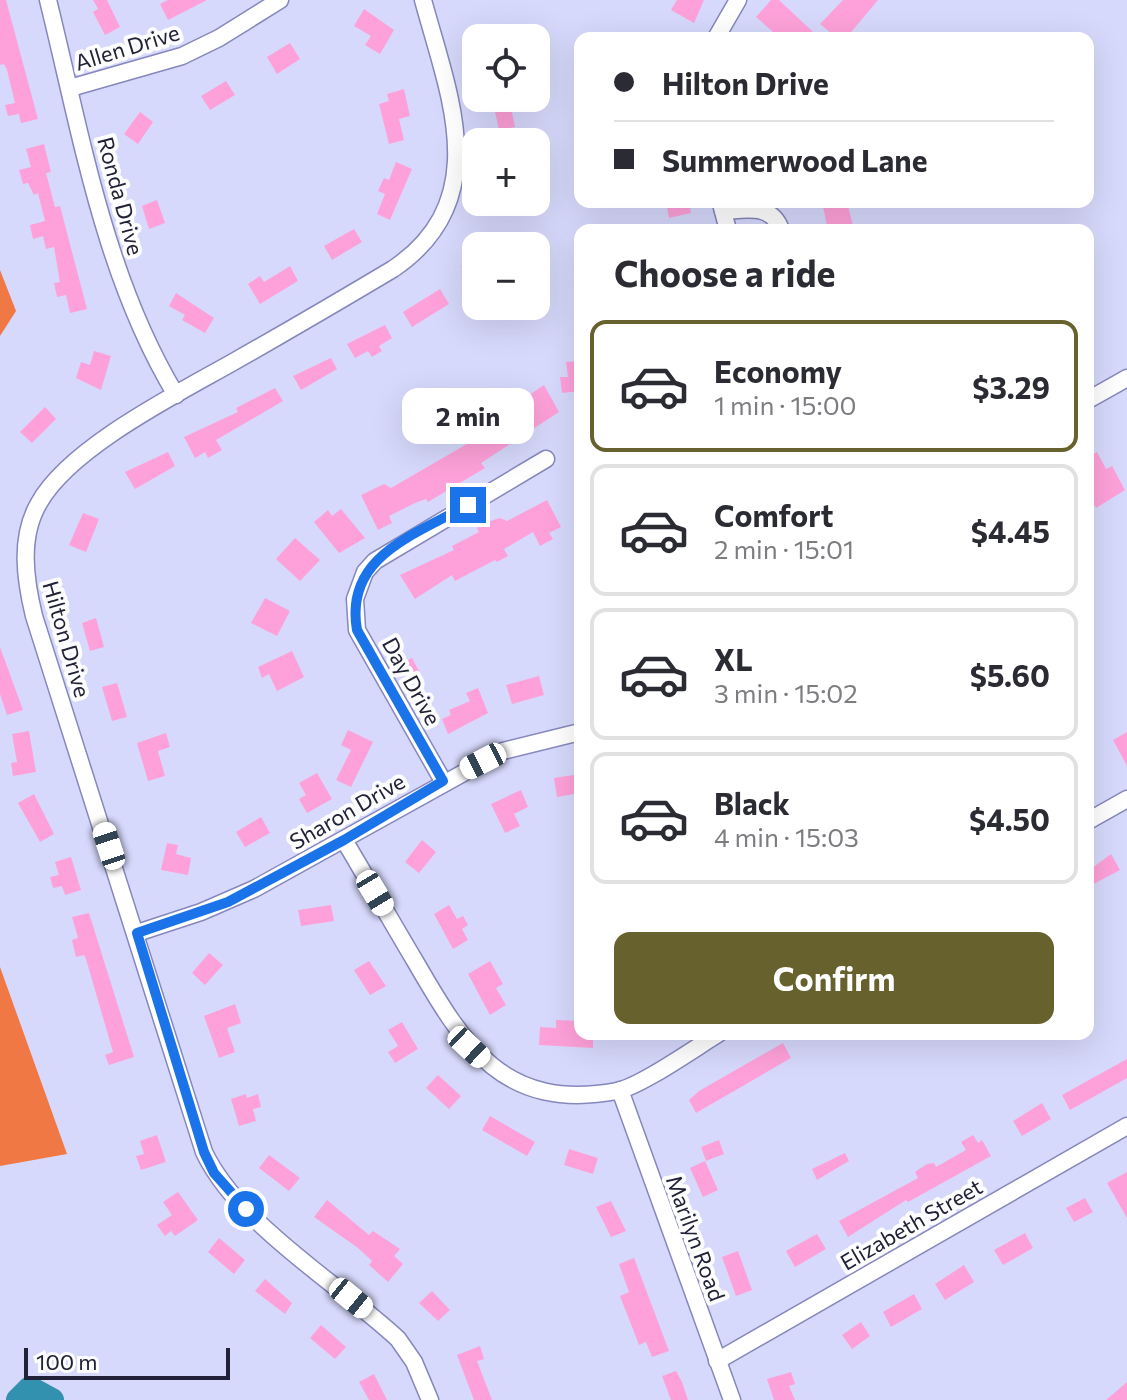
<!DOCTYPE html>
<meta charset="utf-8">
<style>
:root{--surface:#fff;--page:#f7f7f7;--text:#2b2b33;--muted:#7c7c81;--line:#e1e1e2;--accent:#67612d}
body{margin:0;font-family:Commissioner,sans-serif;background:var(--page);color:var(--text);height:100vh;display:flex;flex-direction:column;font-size:30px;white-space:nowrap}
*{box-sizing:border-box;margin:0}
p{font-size:26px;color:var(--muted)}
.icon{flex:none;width:44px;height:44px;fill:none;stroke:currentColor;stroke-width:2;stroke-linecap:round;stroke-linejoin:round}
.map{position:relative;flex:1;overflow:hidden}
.panel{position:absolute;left:574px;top:224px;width:520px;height:816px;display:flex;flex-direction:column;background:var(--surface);border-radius:16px;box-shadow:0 8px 32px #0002}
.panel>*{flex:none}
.banner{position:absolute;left:574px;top:32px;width:520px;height:176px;border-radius:16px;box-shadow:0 8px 32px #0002;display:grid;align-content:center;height:176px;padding:0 40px;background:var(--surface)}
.buttons{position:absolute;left:462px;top:24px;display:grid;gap:16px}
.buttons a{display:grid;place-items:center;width:88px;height:88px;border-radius:16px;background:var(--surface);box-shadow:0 8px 32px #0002;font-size:40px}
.scale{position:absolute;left:24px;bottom:20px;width:206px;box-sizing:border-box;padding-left:8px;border:4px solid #212137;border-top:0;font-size:22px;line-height:28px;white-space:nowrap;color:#212137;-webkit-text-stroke:6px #fdfdfd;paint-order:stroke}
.end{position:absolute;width:36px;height:36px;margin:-18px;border:10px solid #1a73e8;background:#fff;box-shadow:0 0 0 4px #fff}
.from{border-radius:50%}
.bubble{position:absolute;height:56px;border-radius:16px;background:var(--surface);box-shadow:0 8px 32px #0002;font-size:26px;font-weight:700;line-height:56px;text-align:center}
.car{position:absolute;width:24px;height:48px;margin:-24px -12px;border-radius:10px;box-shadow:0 0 6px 2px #0007;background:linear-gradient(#fff 24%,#345 0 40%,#fff 0 76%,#345 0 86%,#fff 0)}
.banner b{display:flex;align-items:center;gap:28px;height:76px;font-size:30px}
.banner b+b{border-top:2px solid var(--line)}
.banner i{width:20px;height:20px;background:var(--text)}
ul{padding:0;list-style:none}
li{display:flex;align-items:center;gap:24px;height:132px;margin:0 16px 12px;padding:0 24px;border:4px solid var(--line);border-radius:16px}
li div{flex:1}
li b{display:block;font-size:30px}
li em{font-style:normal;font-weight:700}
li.active{border-color:var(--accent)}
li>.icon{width:72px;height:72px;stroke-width:1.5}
h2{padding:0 40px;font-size:36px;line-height:96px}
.cta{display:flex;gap:16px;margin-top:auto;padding:16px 40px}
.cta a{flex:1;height:92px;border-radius:16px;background:var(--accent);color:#fff;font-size:32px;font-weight:700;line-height:92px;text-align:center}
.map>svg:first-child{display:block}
.forest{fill:#f07844}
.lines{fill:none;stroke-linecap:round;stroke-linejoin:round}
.river{stroke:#3291af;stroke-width:24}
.building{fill:#fea1da}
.minor-casing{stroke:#8687bd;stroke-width:19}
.minor{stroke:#fff;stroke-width:16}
.route{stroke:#1a73e8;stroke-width:10}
.labels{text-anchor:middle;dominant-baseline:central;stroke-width:8;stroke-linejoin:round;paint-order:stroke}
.street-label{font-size:22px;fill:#212137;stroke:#fdfdfd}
</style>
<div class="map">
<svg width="1127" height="1400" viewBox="0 0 1127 1400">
<rect width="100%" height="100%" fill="#d7d9fc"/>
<g class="forest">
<polygon points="0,270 16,311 0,336"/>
<polygon points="0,967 67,1154 0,1166"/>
</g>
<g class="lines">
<polyline class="river" points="18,1400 30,1388 52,1400"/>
</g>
<g class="building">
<polygon points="0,0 6,0 38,119 21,123 19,114 8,116 5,105 15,103 7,70 4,64 0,65"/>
<polygon points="93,0 107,0 120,27 105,35 93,12 98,9"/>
<polygon points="168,0 207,0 168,20 160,4"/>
<polygon points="677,0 704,0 694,23 671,10"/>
<polygon points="771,0 779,0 813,32 808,38 780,38 756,17"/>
<polygon points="843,0 878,0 846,38 837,38 820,24"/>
<polygon points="364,9 394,30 380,54 365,45 371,36 354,26"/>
<polygon points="290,43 300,59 277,74 267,57"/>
<polygon points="226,81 235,95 210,110 201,96"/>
<polygon points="404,89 410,116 399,119 404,140 389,144 379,104 389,101 387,94"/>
<polygon points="492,98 509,98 515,127 499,130"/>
<polygon points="140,112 153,122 138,144 124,134"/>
<polygon points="44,144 51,172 46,173 55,207 60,206 87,309 70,313 66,295 57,297 54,283 60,282 54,247 46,249 43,236 33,239 30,225 45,221 38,193 34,195 28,183 23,184 19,170 31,167 26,149"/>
<polygon points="396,162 412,169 390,220 377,214 385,194 378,191 384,178 389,180"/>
<polygon points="157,200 165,223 149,229 142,206"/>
<polygon points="666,202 689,202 691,213 669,218"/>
<polygon points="822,202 847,202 854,230 828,230"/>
<polygon points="354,229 362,242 332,260 324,246"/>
<polygon points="476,245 476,277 461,267"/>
<polygon points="290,266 298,281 260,304 248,284 260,276 264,282"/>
<polygon points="440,289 449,304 412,327 403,312"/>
<polygon points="176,293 214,318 205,333 182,320 185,315 169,306"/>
<polygon points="385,325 392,338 379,346 382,351 372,357 368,351 355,358 347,344"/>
<polygon points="94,351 111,356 101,390 76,378 81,362 90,365"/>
<polygon points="331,358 337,369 301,390 293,376"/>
<polygon points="580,361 580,391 562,393 560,377 568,377 566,362"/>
<polygon points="544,385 559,412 481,463 485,468 428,502 426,499 415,503 389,516 392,523 378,530 361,495 384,484 391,488 479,437 476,431"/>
<polygon points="275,388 283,401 216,440 222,450 208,458 205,452 195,458 184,437 238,412 236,408"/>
<polygon points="45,407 56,419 32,443 20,432"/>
<polygon points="168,452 175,466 135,489 125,472"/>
<polygon points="1097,452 1106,469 1112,466 1125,490 1096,508 1088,493 1088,457"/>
<polygon points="547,500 561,527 549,533 553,539 540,546 533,532 504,549 508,556 497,562 495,560 455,581 452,575 415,599 400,575 454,550 452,546 479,532 477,528 490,521 500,518 507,521"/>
<polygon points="341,509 365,538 339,553 314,522 328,510 332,516"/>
<polygon points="83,513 99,519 86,552 69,545"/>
<polygon points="295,538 320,560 300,581 276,559"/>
<polygon points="265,598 290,611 277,636 251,623"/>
<polygon points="96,618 104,647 90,651 82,623"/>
<polygon points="0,647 23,710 7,715 0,694"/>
<polygon points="292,651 304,677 277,691 269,674 262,678 258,667"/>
<polygon points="412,658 420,673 410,678 402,663"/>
<polygon points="539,676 544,695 512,704 506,685"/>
<polygon points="117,683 127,717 112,721 102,687"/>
<polygon points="478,688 488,713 448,734 442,719 451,715 449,710 470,701 466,693"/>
<polygon points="348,730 373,742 351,787 336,780 351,750 341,745"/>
<polygon points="29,731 36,772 13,776 11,763 17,762 12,734"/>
<polygon points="1127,732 1127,766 1113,740"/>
<polygon points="166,733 170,747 158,751 165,776 148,781 137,743"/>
<polygon points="317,773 332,799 307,813 299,799 306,795 299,783"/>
<polygon points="580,774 580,793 557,797 554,778"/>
<polygon points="521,790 528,807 514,814 520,826 505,833 491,804"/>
<polygon points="34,794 54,834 40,842 18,803"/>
<polygon points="261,817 270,833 245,847 236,832"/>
<polygon points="422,840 436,852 419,873 405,862"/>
<polygon points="167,843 178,845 176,854 191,858 188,875 161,870"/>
<polygon points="1111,854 1120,870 1088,887 1088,871"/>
<polygon points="71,857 81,890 65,895 62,886 53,888 50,877 59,875 55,862"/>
<polygon points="331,905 334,921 301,926 298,910"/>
<polygon points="449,905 457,919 463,916 468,925 462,929 468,940 453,949 434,914"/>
<polygon points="89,913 134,1057 109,1065 105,1055 113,1052 86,959 84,955 76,957 72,940 78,938 72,917"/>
<polygon points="209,953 223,965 205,985 192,973"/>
<polygon points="369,961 386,986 370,995 354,970"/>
<polygon points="490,961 503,984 496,988 506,1005 490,1015 468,974"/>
<polygon points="235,1004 241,1023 227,1028 235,1052 219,1058 204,1016"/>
<polygon points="556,1020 580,1021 580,1034 593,1034 593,1048 539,1045 540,1027 556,1028"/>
<polygon points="402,1022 418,1049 395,1063 388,1052 398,1046 388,1030"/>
<polygon points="783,1043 791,1058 696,1113 689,1100 699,1091"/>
<polygon points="1127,1059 1127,1078 1070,1110 1062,1095"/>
<polygon points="438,1075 461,1096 449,1109 426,1088"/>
<polygon points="246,1094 247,1098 258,1094 261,1107 253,1109 256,1121 239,1126 231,1099"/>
<polygon points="1042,1103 1051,1119 1022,1136 1013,1121"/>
<polygon points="490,1116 535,1142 527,1156 482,1130"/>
<polygon points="157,1135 166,1162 141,1170 136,1156 144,1154 140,1141"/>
<polygon points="973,1135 978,1143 982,1140 991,1156 908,1202 906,1200 848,1237 839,1221 918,1178 915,1172 927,1164 934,1163 936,1167 966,1150 961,1142"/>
<polygon points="719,1140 724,1154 706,1161 701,1147"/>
<polygon points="569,1149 598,1158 593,1174 564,1165"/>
<polygon points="845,1153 849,1161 817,1180 812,1169"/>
<polygon points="269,1155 300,1178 289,1191 259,1168"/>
<polygon points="705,1161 718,1190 703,1197 690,1168"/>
<polygon points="1127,1172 1127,1218 1107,1183"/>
<polygon points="178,1192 198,1220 175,1236 171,1231 165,1236 157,1225 172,1215 163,1202"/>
<polygon points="1085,1198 1093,1212 1074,1222 1066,1208"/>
<polygon points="327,1200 369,1235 373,1231 400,1249 394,1256 403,1264 388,1282 369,1265 372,1261 358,1248 314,1217"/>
<polygon points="611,1201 626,1231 611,1237 596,1207"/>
<polygon points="1025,1233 1033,1248 1003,1265 994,1250"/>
<polygon points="817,1234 826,1249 795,1267 786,1251"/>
<polygon points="219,1238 245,1260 234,1274 208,1252"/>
<polygon points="738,1251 752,1290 736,1296 722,1257"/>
<polygon points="634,1258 669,1351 652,1357 646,1342 639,1345 620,1296 629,1292 619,1264"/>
<polygon points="964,1265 974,1282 945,1300 935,1284"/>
<polygon points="265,1279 292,1303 285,1314 255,1291"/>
<polygon points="432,1291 450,1310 438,1321 419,1303"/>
<polygon points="914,1294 922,1309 891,1327 883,1312"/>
<polygon points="861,1322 870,1336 852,1349 842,1335"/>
<polygon points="321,1325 346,1347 335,1359 310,1338"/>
<polygon points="480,1346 484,1359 477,1361 492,1400 474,1400 457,1355"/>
<polygon points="676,1371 682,1382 688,1400 671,1400 662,1376"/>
<polygon points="791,1372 795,1384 789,1386 795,1400 774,1400 767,1379"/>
<polygon points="374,1374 387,1400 369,1400 359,1382"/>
<polygon points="1127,1382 1127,1400 1106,1400"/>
</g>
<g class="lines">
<defs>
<g id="minor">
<path d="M48,0C81,133 104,276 176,395"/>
<path d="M423,0C449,96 495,200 393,269C341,300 288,331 235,361C179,393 70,447 39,503C19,537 25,579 34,616L204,1152C238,1224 339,1284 398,1339L414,1362L430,1400"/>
<polyline points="716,38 738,0"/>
<polyline points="70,88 182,56 219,38 280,0"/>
<polyline points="721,204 728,230"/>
<path d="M723,211C746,210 772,203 781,230"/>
<polyline points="1088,400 1127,378"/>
<polyline points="443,781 357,630 355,599 365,572 375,561 546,459"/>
<polyline points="1088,821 1127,799"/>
<path d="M344,840C368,880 391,921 415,961C464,1046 504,1112 617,1091C641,1086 695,1048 718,1034"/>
<polyline points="137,933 201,912 254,889 503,751 580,732"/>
<polyline points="620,1090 732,1400"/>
<polyline points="717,1361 1127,1126"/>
</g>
</defs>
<use href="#minor" class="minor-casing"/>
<use href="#minor" class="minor"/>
</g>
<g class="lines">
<path class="route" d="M246,1209L214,1173L204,1152L137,933L228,902L344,840L443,781L357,630C344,556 415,535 468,505"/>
</g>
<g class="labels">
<g class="street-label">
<text transform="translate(127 47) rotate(-17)">Allen Drive</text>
<text transform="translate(121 196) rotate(75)">Ronda Drive</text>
<text transform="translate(67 639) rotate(74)">Hilton Drive</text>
<text transform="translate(412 681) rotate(61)">Day Drive</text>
<text transform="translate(347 811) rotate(-30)">Sharon Drive</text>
<text transform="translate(911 1224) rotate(-30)">Elizabeth Street</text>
<text transform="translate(696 1238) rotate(70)">Marilyn Road</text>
</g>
</g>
</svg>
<div class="buttons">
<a><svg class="icon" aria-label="locate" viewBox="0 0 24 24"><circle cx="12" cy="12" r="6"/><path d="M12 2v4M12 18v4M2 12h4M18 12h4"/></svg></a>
<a>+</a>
<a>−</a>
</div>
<div class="scale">100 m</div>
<i class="end from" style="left:246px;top:1209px"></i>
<i class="end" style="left:468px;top:505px"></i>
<div class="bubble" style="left:402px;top:388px;width:132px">2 min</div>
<i class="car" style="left:483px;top:761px;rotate:243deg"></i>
<i class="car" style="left:109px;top:846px;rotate:342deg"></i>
<i class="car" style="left:375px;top:893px;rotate:149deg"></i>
<i class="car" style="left:469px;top:1047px;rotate:133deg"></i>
<i class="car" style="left:351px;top:1298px;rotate:129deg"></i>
<div class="banner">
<b><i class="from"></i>Hilton Drive</b>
<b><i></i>Summerwood Lane</b>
</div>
<section class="panel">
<h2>Choose a ride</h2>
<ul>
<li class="active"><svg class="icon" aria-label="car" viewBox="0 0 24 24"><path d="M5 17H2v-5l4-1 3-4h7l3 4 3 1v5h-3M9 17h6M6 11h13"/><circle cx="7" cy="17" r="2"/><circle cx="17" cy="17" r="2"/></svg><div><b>Economy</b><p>1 min · 15:00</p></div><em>$3.29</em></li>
<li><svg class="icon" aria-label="car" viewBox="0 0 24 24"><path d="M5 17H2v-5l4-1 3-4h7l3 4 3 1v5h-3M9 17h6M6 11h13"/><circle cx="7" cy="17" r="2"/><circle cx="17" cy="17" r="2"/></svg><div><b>Comfort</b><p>2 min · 15:01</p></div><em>$4.45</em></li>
<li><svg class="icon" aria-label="car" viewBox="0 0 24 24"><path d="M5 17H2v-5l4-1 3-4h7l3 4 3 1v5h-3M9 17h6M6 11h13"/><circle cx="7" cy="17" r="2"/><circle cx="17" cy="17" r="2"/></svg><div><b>XL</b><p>3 min · 15:02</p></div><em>$5.60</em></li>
<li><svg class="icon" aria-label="car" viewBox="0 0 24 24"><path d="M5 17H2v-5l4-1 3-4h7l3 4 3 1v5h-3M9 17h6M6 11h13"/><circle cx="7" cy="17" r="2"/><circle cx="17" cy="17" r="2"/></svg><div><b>Black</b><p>4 min · 15:03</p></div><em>$4.50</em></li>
</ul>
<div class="cta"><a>Confirm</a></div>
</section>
</div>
